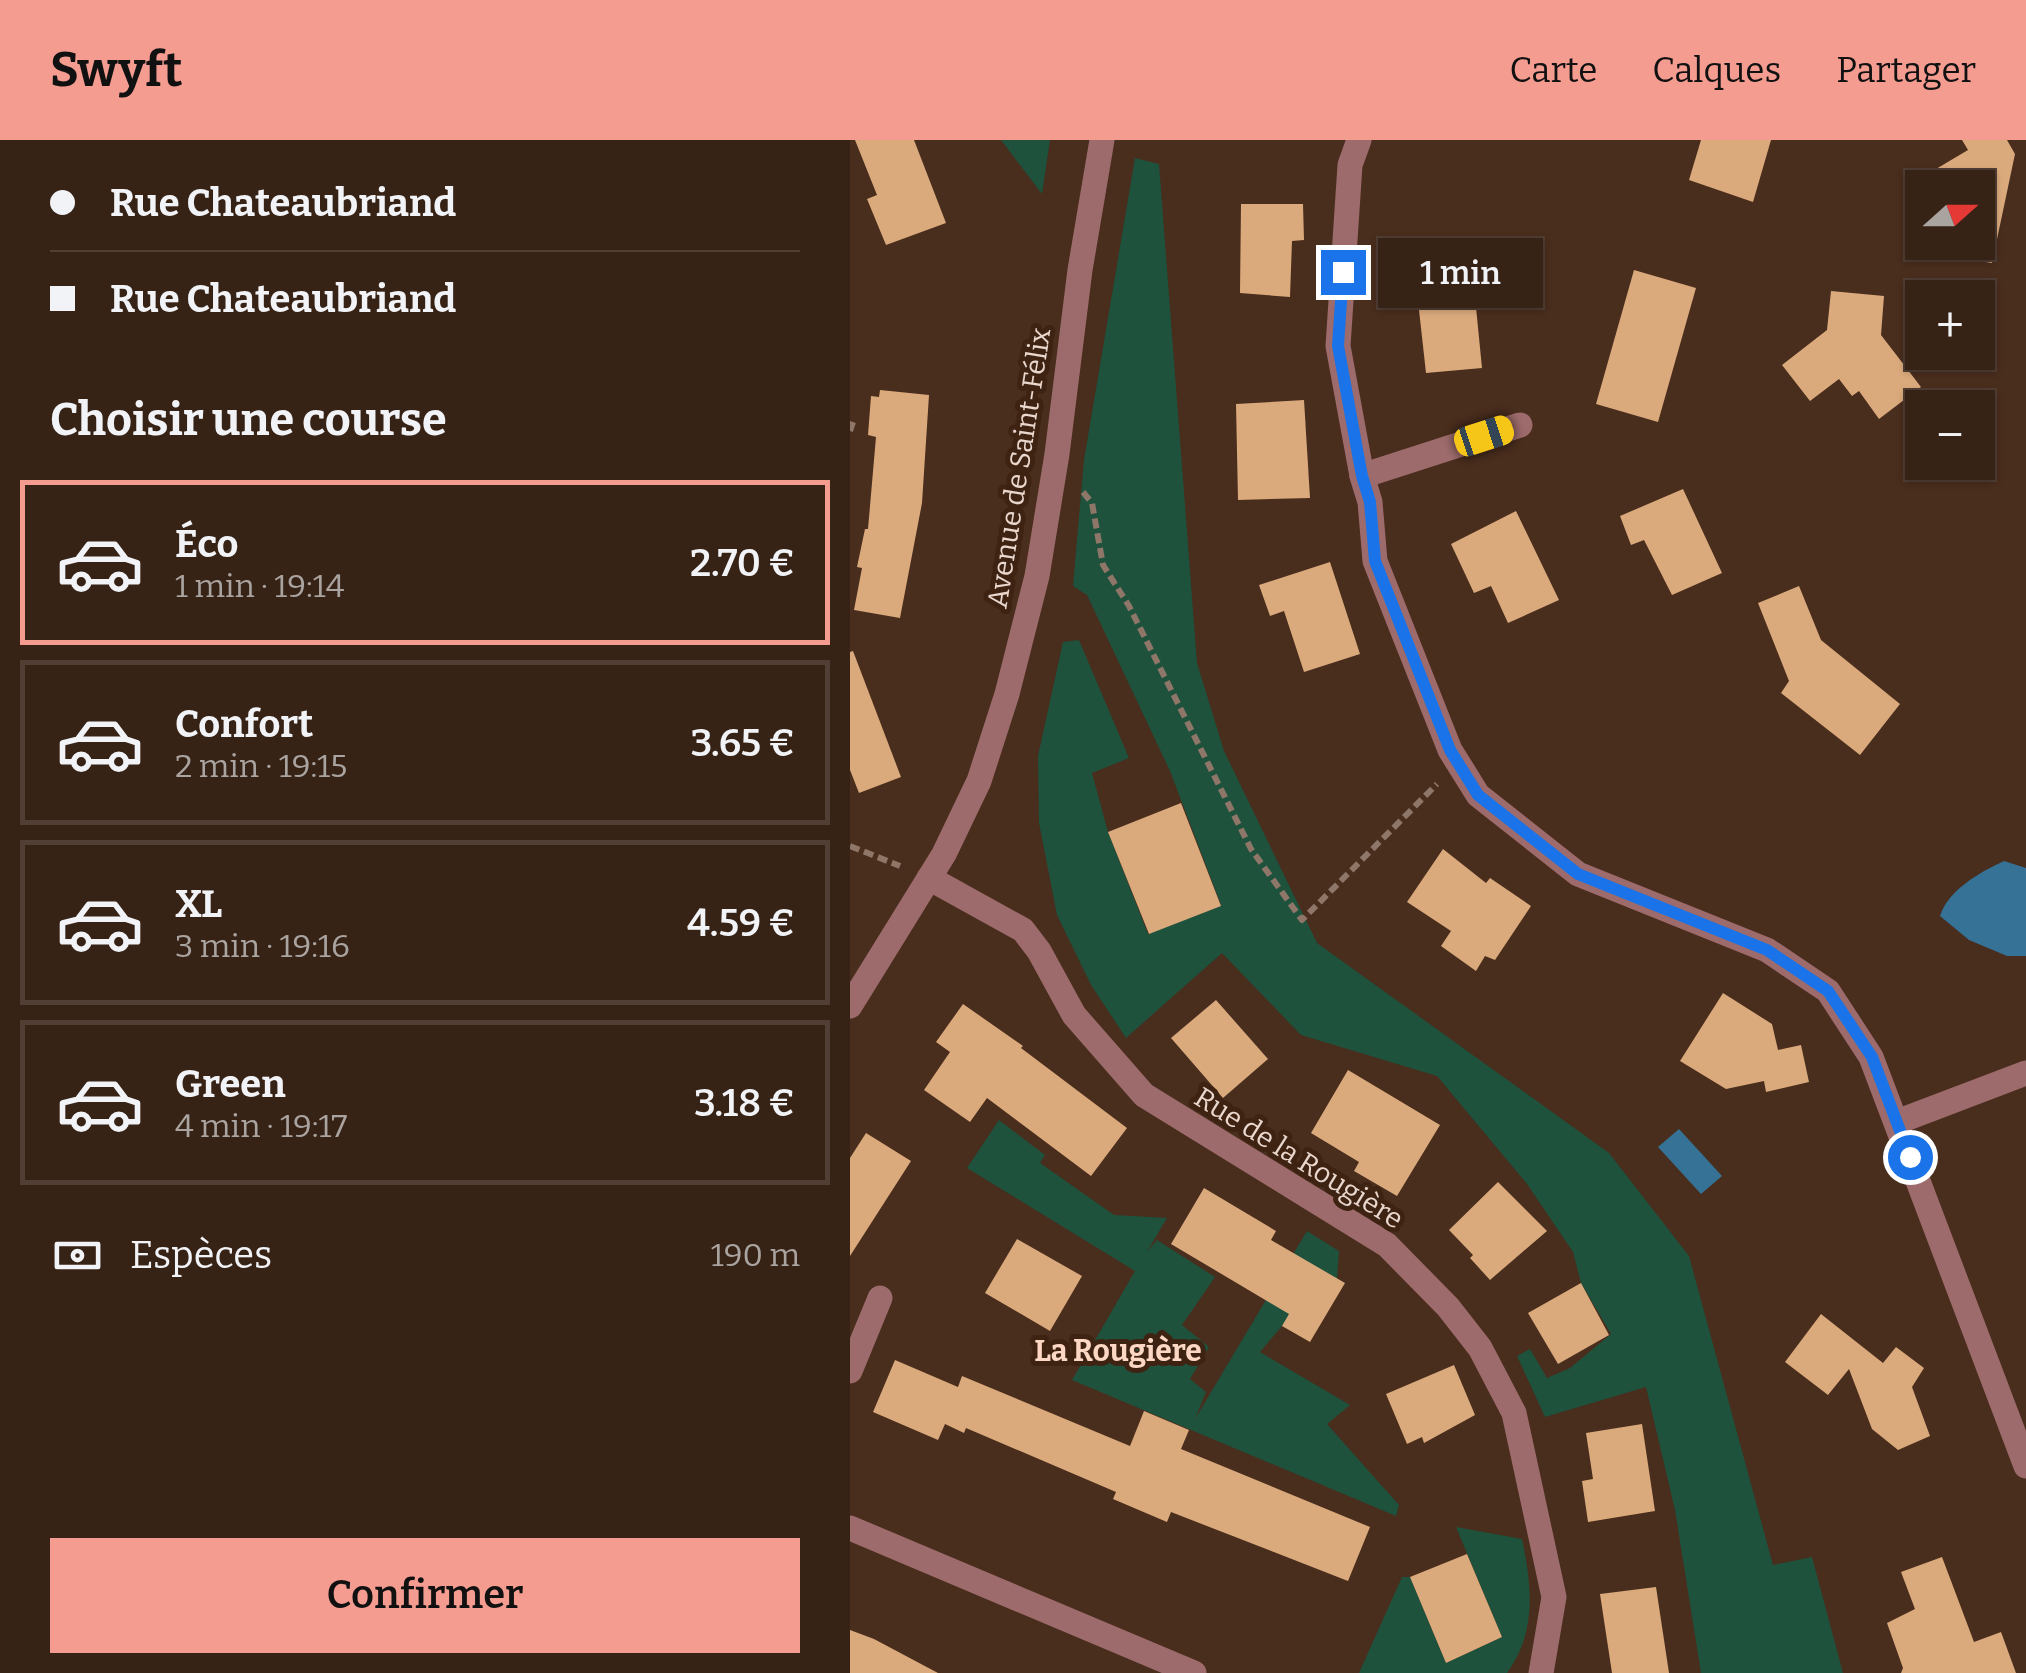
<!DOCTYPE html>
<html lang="fr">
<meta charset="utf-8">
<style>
:root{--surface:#372216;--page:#3e2a1f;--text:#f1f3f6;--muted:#aaa4a1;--line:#513f35;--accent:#f59c91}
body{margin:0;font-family:Bitter,serif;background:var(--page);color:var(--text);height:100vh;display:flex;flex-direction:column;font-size:38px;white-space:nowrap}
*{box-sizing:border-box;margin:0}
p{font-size:32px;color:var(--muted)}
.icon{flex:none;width:55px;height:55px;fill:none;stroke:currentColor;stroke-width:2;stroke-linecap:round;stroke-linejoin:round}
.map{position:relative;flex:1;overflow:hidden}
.panel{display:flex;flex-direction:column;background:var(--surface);width:850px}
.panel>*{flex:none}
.guide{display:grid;align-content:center;height:220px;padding:0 50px;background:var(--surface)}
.needle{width:65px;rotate:69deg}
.tools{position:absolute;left:1055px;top:30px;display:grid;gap:20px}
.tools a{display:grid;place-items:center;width:90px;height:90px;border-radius:0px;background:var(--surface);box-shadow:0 2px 8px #0004,0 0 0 2px var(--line);font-size:50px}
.end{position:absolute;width:45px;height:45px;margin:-22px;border:12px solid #1a73e8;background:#fff;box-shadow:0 0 0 5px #fff}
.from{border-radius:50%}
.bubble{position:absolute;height:70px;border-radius:0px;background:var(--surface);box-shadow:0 2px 8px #0004,0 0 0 2px var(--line);font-size:32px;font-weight:600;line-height:70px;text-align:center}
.car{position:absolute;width:30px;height:60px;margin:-30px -15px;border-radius:12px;box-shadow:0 0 8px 2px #0007;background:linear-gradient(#f5c518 24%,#345 0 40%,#f5c518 0 76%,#345 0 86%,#f5c518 0)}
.guide b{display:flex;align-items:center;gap:35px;height:95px;font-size:38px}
.guide b+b{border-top:2px solid var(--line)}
.guide i{width:25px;height:25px;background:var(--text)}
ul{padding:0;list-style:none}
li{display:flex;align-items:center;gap:30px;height:165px;margin:0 20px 15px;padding:0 30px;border:5px solid var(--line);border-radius:0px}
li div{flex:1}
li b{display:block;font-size:38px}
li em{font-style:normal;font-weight:600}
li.current{border-color:var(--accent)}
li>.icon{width:90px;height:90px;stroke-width:1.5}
h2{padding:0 50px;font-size:45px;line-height:120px}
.pay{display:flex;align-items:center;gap:25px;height:110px;padding:0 50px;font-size:38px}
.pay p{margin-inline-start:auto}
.button{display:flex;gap:20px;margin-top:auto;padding:20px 50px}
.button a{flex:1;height:115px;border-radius:0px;background:var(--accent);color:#111;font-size:40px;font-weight:600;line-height:115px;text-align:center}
header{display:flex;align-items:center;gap:60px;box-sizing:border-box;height:140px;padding:0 50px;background:var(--accent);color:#111}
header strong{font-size:48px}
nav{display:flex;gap:55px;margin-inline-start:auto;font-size:35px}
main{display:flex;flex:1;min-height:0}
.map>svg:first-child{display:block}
.green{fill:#1e523d}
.water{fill:#357296}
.building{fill:#dbaa7c}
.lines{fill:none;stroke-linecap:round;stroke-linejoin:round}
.path{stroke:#8e7668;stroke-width:6;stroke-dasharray:10 5;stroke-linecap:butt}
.minor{stroke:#9d6b6b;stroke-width:25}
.route{stroke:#1a73e8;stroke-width:12}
.labels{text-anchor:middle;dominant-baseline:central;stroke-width:10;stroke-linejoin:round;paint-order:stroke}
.street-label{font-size:28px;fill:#ead7cd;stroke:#3e2313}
.neighbourhood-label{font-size:30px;font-weight:bold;fill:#fcd7c3;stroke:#3e2313}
</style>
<header>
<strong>Swyft</strong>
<nav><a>Carte</a><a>Calques</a><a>Partager</a></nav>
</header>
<main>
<section class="panel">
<div class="guide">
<b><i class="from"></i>Rue Chateaubriand</b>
<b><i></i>Rue Chateaubriand</b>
</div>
<h2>Choisir une course</h2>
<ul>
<li class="current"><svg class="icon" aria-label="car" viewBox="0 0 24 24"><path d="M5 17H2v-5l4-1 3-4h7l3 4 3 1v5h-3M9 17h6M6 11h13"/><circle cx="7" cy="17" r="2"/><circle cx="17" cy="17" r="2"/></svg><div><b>Éco</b><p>1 min · 19:14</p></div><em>2.70 €</em></li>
<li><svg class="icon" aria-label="car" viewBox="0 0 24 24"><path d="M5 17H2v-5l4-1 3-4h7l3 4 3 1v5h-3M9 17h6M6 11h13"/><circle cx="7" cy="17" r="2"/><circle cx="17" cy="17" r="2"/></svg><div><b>Confort</b><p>2 min · 19:15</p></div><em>3.65 €</em></li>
<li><svg class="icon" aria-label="car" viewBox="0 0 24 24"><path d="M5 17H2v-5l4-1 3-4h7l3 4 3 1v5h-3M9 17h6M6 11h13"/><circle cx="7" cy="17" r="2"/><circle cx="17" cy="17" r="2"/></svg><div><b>XL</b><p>3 min · 19:16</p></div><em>4.59 €</em></li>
<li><svg class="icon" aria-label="car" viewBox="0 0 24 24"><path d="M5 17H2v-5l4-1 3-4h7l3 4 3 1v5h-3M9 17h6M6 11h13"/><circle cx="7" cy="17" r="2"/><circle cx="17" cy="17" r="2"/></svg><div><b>Green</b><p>4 min · 19:17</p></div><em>3.18 €</em></li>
</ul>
<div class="pay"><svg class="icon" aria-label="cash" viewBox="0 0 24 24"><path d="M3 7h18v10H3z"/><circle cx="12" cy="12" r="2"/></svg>Espèces<p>190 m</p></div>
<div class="button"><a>Confirmer</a></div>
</section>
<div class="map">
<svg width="1176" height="1533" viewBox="0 0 1176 1533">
<rect width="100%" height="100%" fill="#492d1d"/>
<g class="green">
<polygon points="151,0 200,0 192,54"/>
<polygon points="285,18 309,24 347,523 374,611 467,803 759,1013 839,1116 923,1425 962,1417 993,1533 851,1533 825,1370 796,1247 695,1277 667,1216 680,1209 697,1238 720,1228 761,1194 731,1143 723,1112 677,1044 587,936 451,895 372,813 276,898 241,845 207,775 189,683 188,616 213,502 229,500 279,618 242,633 258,692 298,794 371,765 320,631 237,455 223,446 234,320"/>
<polygon points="149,980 195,1015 190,1023 264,1075 317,1078 297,1112 307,1100 365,1137 332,1185 359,1207 340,1239 356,1252 345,1279 457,1091 489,1111 487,1139 432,1186 410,1212 500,1265 477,1284 549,1365 546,1376 222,1240 285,1131 117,1028"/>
<path d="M606,1387L672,1399C682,1446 687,1492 657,1533H509L552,1437H560L596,1523L652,1497Z"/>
</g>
<g class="water">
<path d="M1154,721L1176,728V816H1157L1119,800L1090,776C1098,750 1130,732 1154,721Z"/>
<polygon points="829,989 872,1036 851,1054 808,1007"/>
</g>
<g class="building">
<polygon points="5,0 64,0 96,83 36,105 17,59 27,55"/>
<polygon points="851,0 921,0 903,62 839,40"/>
<polygon points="1112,0 1157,0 1165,14 1142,123 1128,121 1128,48 1054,48 1118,10"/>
<polygon points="391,64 453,64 454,100 442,101 440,157 390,153"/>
<polygon points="784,130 846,148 808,282 746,264"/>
<polygon points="623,137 632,228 576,233 566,143"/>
<polygon points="981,151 1034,156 1031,195 1071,247 1029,279 1009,251 1002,256 989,239 960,261 932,225 977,190"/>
<polygon points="30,250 79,255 72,363 50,478 4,470 12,428 7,427 15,389 18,389 26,297 18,295 21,256 29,257"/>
<polygon points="454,260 460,358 388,360 386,264"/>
<polygon points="833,349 872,433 822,455 794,400 781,405 770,376"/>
<polygon points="666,371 709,460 658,483 641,446 624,453 601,404"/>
<polygon points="480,422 510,514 454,532 434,471 420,476 409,445"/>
<polygon points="949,446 971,500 1050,564 1010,615 931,553 939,541 908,463"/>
<polygon points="3,511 51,637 9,653 0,630 0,512"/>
<polygon points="331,663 371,766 299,794 258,692"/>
<polygon points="593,709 636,743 640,738 681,766 645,820 635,816 626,831 591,806 601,791 557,762"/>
<polygon points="873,853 922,884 928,910 951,905 959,942 916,952 914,941 876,949 830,921"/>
<polygon points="366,860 418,919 373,958 321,898"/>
<polygon points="113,864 173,906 171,908 277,988 241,1036 137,958 120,982 74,950 100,912 86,902"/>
<polygon points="498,930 590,985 547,1056 504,1031 509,1022 461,993"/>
<polygon points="16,993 61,1021 0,1116 0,1018"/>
<polygon points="648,1042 697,1091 640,1140 620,1118 623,1115 599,1090"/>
<polygon points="354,1048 426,1091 421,1100 495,1143 460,1202 432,1186 439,1174 321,1104"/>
<polygon points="167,1099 232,1136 200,1191 135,1153"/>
<polygon points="731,1143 759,1195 708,1224 678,1173"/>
<polygon points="971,1174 1033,1223 1046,1207 1074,1228 1062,1247 1080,1296 1048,1310 1022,1289 999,1229 978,1255 935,1222"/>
<polygon points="45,1220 108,1247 112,1236 280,1306 294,1271 339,1290 331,1309 520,1387 498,1441 321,1372 317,1382 263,1359 266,1352 116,1288 114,1293 95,1284 88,1300 23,1272"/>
<polygon points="604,1225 625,1275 574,1303 572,1297 557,1304 536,1254"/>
<polygon points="792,1284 805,1371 738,1382 732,1341 743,1339 736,1293"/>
<polygon points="617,1414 652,1497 596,1523 560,1437"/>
<polygon points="1092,1417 1124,1502 1151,1492 1166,1533 1051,1533 1053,1528 1037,1483 1065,1469 1051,1432"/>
<polygon points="806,1447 819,1533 762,1533 750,1454"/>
<polygon points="0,1490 24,1499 88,1533 0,1533"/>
</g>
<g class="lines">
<g class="path">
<polyline points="0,291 3,282"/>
<polyline points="233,352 242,363 253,425 279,466 401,709 452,780 587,644"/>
<polyline points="0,706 50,726"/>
</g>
<g class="minor">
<polyline points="509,0 500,25 488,206 512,336 520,362 525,421 600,610 628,655 728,734 917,810 978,851 1021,917 1176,1326"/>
<polyline points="512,336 670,285"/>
<polyline points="79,738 173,790 189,811 224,875 294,955 537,1105 598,1167 630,1208 664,1273 704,1457 691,1533"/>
<polyline points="0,866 94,714 129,641 157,554 187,436 207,314 230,130 252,0"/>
<polyline points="1047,982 1176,933"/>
<polyline points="0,1231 30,1158"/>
<polyline points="0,1388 344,1533"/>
</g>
</g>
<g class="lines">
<polyline class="route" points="493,132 488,206 512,336 520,362 525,421 600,610 628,655 728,734 917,810 978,851 1022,917 1060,1017"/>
</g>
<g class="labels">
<g class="street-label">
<text transform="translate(169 328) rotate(-81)">Avenue de Saint-Félix</text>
<text transform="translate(449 1018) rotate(32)">Rue de la Rougière</text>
</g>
<g class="neighbourhood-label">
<text x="268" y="1211">La Rougière</text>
</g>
</g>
</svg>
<div class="tools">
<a><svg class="needle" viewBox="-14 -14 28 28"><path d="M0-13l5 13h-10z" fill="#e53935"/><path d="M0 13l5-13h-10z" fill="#aaa4a1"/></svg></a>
<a>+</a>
<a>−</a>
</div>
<i class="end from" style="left:1060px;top:1017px"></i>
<i class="end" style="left:493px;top:132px"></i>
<div class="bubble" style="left:528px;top:98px;width:165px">1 min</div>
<i class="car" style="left:634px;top:296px;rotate:72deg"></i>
</div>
</main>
